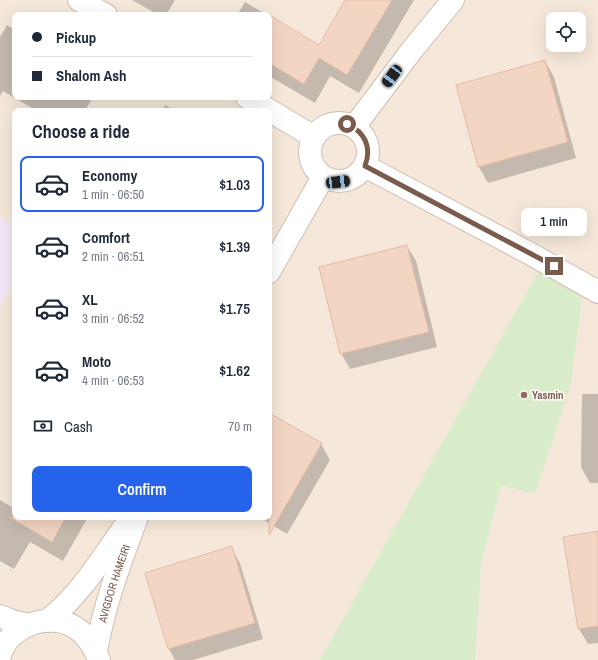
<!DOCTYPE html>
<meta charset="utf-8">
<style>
:root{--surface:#fff;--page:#f2f2f3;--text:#1f2937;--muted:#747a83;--line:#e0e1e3;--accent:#2563eb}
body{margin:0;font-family:"Archivo Narrow",sans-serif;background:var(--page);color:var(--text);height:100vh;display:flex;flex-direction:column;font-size:15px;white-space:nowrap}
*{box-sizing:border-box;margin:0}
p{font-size:13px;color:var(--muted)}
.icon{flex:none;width:22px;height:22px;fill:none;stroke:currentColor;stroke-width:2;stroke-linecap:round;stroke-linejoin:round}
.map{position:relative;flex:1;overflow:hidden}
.panel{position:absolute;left:12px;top:108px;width:260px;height:412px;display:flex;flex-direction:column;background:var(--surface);border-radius:8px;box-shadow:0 4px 16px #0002}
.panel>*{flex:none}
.top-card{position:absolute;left:12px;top:12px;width:260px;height:88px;border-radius:8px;box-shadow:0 4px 16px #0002;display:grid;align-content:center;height:88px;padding:0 20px;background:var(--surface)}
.buttons{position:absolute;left:546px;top:12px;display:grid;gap:8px}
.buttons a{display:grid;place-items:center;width:40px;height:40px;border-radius:8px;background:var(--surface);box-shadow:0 4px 16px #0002;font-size:20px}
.end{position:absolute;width:18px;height:18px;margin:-9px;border:5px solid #7a5c4d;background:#fff;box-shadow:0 0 0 2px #fff}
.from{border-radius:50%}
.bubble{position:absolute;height:28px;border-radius:8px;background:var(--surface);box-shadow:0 4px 16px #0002;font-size:13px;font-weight:600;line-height:28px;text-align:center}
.car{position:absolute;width:12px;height:24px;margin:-12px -6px;border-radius:5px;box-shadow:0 0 3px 1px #0007;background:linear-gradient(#222 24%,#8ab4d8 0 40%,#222 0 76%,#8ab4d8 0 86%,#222 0)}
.top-card b{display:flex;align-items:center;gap:14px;height:38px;font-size:15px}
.top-card b+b{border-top:1px solid var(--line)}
.top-card i{width:10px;height:10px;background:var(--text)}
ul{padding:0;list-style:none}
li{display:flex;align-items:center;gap:12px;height:56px;margin:0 8px 6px;padding:0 12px;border:2px solid transparent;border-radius:8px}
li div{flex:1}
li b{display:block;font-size:15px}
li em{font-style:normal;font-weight:600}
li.current{border-color:var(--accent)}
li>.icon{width:36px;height:36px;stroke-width:1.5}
h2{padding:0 20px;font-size:18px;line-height:48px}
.pay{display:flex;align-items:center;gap:10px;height:44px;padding:0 20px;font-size:15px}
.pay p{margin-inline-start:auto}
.button{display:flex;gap:8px;margin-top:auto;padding:8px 20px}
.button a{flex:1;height:46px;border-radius:8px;background:var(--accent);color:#fff;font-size:16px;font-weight:600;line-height:46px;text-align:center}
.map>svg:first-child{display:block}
.residential{fill:#f5e8da;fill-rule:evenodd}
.education{fill:#f3e8fa}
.green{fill:#d8ecc9}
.shadow{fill:#0003}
.building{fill:#f3d5c3;stroke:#e6bba3}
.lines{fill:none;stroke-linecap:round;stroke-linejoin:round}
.minor-casing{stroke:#d1beb0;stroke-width:24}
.tertiary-casing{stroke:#d1beb0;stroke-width:24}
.minor{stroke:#fff;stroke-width:22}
.tertiary{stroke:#fff;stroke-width:22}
.route{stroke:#7a5c4d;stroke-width:5}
.education-dot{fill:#8d6e63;stroke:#fffaf3;stroke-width:1.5}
.labels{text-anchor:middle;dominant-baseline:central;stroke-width:3.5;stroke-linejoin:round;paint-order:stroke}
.education-label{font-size:11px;font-weight:bold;fill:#785e54;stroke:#fffaf3;text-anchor:start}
.street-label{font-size:11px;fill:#7a5c4d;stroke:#fffaf3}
</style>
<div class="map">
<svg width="598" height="660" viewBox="0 0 598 660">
<rect width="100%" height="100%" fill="#fdf6ec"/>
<path class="residential" d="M0,0H598V660H0ZM15,15H269V97H15ZM553,19H579V45H553ZM15,111H269V517H15Z"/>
<polygon class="education" points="0,217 15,225 15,280 0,307"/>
<polygon class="green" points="540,269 583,291 571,383 535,494 501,485 481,564 475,660 320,660"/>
<g class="shadow">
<polygon points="132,0 175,0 166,15 159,15"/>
<polygon points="347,0 414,0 359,93 330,76 315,103 269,76 269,16 319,46"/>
<polygon points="245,2 267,15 237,15"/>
<polygon points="7,25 15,30 15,97 93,97 85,111 37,111 3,91 0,96 0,37"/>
<polygon points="545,61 554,77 576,158 488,183 479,167 457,86"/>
<polygon points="165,105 176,111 162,111"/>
<polygon points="407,246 416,261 437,347 350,369 341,353"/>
<polygon points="582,394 598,394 598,483 590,483 581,467"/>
<polygon points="269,414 321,444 330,460 287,534 259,517 269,517"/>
<polygon points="0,500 15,509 15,517 88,517 63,561 30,542 14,569 0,561"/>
<polygon points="598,532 598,643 588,644 579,629"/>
<polygon points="231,547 240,563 263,639 193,660 175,660 169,649 146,573"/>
</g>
<g class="building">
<polygon points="345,0 392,0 347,75 319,58 304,84 269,63 269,15 319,45"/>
<polygon points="545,60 568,142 478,167 456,85"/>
<polygon points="407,245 429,332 340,354 319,267"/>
<polygon points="269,413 322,443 269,535"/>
<polygon points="9,517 66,517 52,542"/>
<polygon points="598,531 598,626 578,629 563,537"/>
<polygon points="232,546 255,623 168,649 145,573"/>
</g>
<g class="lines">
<defs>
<g id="minor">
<polyline points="79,0 106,15"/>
<polyline points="247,97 314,137"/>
<circle cx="339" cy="152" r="29"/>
<polyline points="354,127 412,50 453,0"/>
<polyline points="365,166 529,253 598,292"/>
<polyline points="269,272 323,177"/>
<path d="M47,621C80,595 101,560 125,526"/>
<path id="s1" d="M96,651C105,602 120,563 137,517"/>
</g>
<g id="tertiary">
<polyline points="0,616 12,621 29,625"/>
<path d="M0,655C9,627 44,613 71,625C85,632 94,646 99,660"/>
</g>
</defs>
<use href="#minor" class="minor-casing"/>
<use href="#tertiary" class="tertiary-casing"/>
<use href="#minor" class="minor"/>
<use href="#tertiary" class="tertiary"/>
</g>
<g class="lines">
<path class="route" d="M347,124C365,132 372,147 365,166L554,266"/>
</g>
<circle class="education-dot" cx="524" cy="395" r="4"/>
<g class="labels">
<g class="education-label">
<text x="532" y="395">Yasmin</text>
</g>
<g class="street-label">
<text stroke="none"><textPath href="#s1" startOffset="70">AVIGDOR HAMEIRI</textPath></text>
</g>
</g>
</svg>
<div class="buttons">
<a><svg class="icon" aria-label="locate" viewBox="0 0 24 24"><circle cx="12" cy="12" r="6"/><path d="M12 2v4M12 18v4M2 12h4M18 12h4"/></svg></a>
</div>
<i class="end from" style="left:347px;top:124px"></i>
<i class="end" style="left:554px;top:266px"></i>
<div class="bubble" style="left:521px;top:208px;width:66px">1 min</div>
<i class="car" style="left:392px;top:76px;rotate:217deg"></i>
<i class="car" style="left:338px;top:182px;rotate:83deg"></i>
<div class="top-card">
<b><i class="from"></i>Pickup</b>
<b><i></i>Shalom Ash</b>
</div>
<section class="panel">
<h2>Choose a ride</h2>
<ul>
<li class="current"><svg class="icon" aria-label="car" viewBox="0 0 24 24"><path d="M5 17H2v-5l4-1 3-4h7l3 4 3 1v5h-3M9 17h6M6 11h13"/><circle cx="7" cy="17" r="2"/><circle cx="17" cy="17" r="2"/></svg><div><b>Economy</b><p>1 min · 06:50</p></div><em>$1.03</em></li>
<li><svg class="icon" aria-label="car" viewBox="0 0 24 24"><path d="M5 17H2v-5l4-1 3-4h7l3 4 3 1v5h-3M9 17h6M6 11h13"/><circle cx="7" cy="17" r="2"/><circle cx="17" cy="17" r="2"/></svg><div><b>Comfort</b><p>2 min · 06:51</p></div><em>$1.39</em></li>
<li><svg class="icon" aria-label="car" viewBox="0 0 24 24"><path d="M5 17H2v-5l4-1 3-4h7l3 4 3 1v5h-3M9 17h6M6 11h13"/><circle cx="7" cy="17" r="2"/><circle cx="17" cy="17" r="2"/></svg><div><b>XL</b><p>3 min · 06:52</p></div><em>$1.75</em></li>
<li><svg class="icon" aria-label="car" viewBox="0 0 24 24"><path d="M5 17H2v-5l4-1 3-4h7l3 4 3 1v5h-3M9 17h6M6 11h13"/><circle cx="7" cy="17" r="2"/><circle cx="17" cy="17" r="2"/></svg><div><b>Moto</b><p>4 min · 06:53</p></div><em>$1.62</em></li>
</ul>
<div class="pay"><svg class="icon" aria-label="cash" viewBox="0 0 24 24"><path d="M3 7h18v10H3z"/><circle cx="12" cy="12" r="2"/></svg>Cash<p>70 m</p></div>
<div class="button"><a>Confirm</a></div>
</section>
</div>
